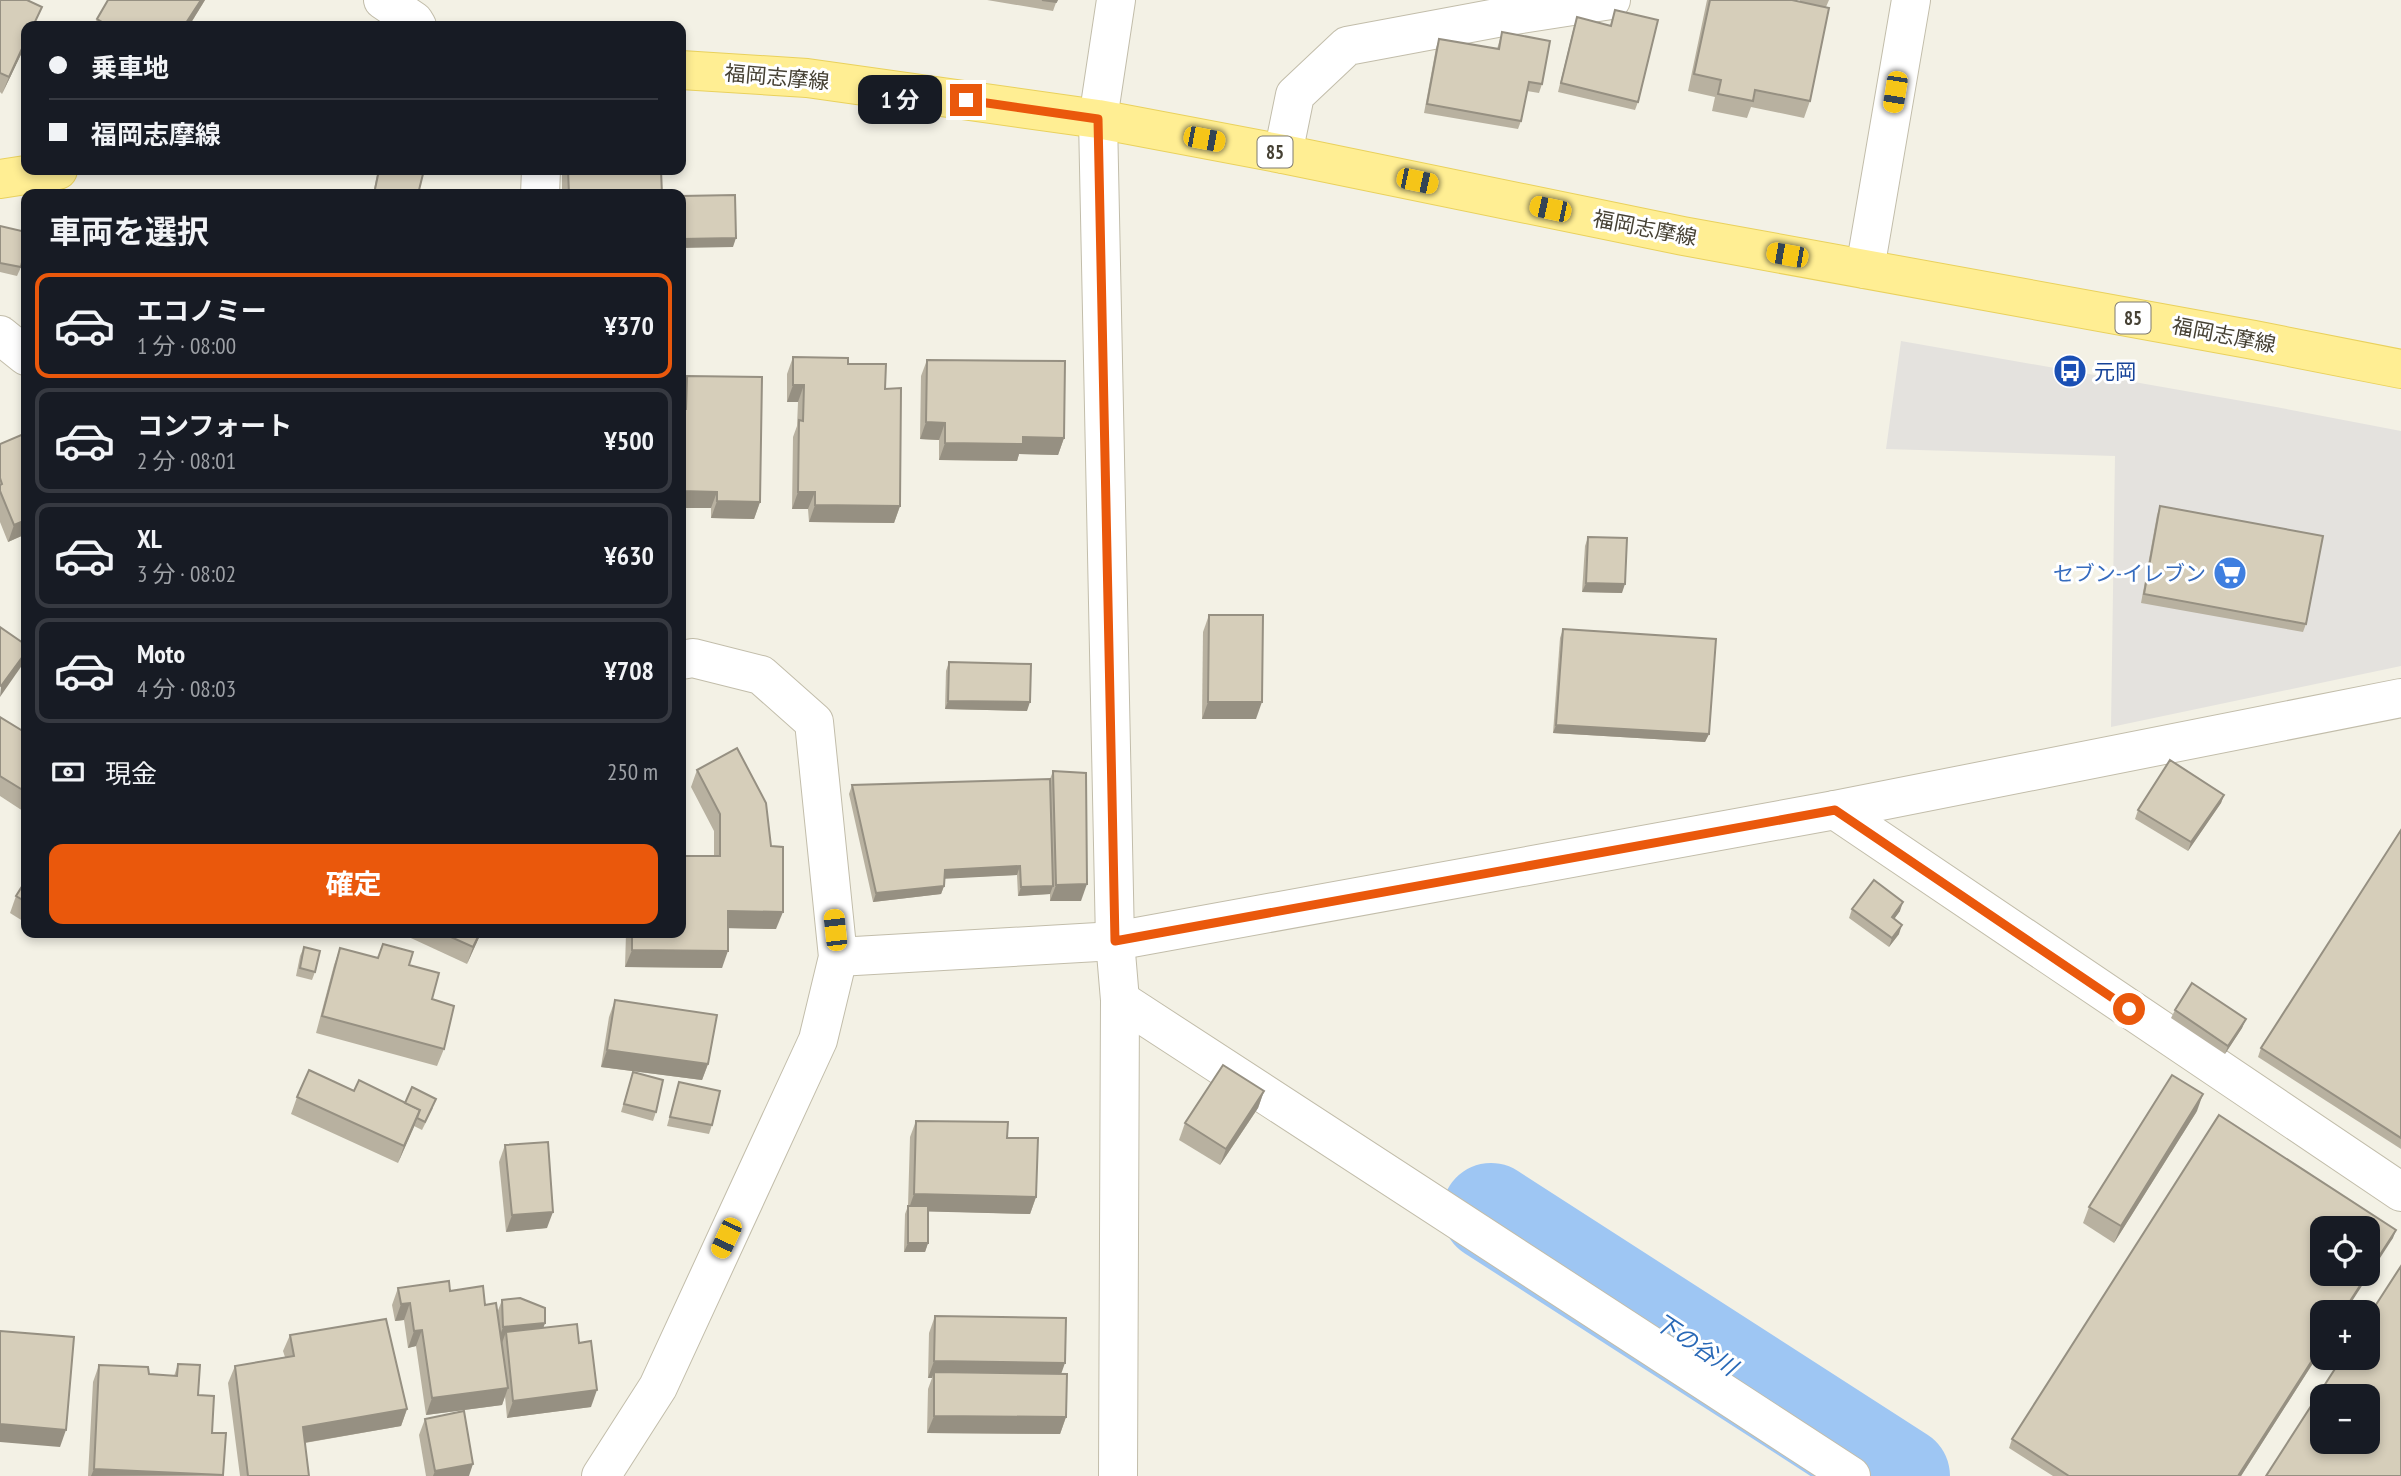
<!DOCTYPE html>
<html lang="ja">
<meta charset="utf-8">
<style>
:root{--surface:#171b24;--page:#242831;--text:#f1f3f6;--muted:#9ea1a6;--line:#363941;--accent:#ea580c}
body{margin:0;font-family:"PT Sans Narrow","Noto Sans JP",sans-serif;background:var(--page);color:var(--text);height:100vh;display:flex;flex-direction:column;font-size:26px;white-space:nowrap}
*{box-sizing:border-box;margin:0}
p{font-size:23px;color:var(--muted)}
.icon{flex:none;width:38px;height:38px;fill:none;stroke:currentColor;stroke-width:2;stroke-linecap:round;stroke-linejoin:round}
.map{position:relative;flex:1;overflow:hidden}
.drawer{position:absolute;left:21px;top:189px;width:665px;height:749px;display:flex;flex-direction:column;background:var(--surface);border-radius:14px;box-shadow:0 4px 10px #0003}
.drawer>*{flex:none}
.hud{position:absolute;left:21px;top:21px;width:665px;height:154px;border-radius:14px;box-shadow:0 4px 10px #0003;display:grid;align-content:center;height:154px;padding:0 28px;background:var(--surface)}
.buttons{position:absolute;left:2310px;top:1216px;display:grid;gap:14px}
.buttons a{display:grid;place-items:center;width:70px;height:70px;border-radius:14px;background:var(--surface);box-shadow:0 4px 10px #0003;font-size:35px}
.end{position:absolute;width:32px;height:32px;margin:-16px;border:9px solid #ea580c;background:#fff;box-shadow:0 0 0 4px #fff}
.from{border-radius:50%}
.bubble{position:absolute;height:49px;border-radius:14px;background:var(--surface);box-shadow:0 4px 10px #0003;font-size:23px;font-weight:700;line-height:49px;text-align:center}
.car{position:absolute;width:21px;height:42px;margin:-21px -10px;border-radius:9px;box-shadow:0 0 5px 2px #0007;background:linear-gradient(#f5c518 24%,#345 0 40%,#f5c518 0 76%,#345 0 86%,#f5c518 0)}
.hud b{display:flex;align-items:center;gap:24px;height:66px;font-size:26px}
.hud b+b{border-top:2px solid var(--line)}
.hud i{width:18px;height:18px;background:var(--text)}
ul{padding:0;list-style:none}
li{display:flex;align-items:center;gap:21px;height:105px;margin:0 14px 10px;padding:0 14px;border:4px solid var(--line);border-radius:14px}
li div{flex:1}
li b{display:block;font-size:26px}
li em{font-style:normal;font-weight:700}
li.on{border-color:var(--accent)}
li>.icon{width:63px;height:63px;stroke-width:1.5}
h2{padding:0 28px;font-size:32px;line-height:84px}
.pay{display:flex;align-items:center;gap:18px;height:77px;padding:0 28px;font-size:26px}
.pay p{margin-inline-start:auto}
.action{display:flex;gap:14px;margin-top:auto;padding:14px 28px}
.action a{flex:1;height:80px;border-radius:14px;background:var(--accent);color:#fff;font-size:28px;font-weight:700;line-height:80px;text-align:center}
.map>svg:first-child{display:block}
.parking{fill:#e4e2de}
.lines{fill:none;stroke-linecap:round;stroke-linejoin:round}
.river{stroke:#9ec6f3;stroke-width:98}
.street-casing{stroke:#c2bdaa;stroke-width:40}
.primary-casing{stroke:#e9d15d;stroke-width:40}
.street{stroke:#fff;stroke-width:38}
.primary{stroke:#ffee93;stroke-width:38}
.wall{fill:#b8b1a0}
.shaded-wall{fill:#969082}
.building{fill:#d6ceba;stroke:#969082;stroke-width:2;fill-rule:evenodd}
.route{stroke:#ea580c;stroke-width:9}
.labels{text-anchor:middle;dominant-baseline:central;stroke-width:6;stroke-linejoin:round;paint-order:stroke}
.shield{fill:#fff;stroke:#7e7a71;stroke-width:2}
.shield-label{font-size:19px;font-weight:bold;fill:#464134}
.street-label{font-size:21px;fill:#464134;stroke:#fff}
.transit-label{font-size:21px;fill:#164399;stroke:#fff;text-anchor:start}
.shop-label{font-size:21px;fill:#366cbe;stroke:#fff;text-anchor:end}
.water-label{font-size:23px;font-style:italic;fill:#2969b7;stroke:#fff}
</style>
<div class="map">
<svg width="2401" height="1476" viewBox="0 0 2401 1476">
<rect width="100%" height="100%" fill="#f3f1e5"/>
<polygon class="parking" points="1901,341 2276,407 2401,431 2401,666 2111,727 2115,456 1886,449"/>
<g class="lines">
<polyline class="river" points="1491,1212 1901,1476"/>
<defs>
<g id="street">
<polyline points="383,0 414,21 417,26"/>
<polyline points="1116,0 1098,119 1115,941 1120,1000 1118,1476"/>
<polyline points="1283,154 1295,95 1347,46 1502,17 1611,0"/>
<polyline points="540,194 541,170"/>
<polyline points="1865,269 1911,0"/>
<polyline points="0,335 26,356"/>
<polyline points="1835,810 2401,1192"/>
<polyline points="838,957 1115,941 1835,810 2401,698"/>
<polyline points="1120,1000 1851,1476"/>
<polyline points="601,1476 658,1387 818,1040 838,957 814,722 761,675 693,658 681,660"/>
</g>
<g id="primary">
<polyline points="681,70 807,78 1098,119 1283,154 1683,236 2254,340 2401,369"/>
<polyline points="0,179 58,170"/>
</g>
</defs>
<use href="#street" class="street-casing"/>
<use href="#primary" class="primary-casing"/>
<use href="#street" class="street"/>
<use href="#primary" class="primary"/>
</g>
<g class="wall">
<polygon points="0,0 26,26 26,44 2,94 0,92"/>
<polygon points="108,0 205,0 189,26 94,26 97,19"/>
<polygon points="987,0 1057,0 1053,11"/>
<polygon points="1707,0 1792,0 1799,2 1800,0 1829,0 1826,7 1810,101 1804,118 1751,107 1747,118 1712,111 1715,97 1688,91"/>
<polygon points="1615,10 1638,102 1635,110 1558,92 1574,26 1577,17 1610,26"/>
<polygon points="1502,32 1542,84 1539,93 1527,91 1521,121 1518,129 1424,113 1436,48 1439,39 1497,49"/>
<polygon points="378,170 424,170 418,194 373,194"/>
<polygon points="562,170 661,170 662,194 562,194"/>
<polygon points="0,226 21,267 17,276 0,272"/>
<polygon points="26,275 26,307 21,306"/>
<polygon points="793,357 848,364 885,389 900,506 894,523 809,522 808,509 792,509 793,437 797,426 798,402 787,402 787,374"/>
<polygon points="927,360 1064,438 1058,455 1019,454 1017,461 939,460 939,440 920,439 921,376"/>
<polygon points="687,376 760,502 754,519 711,518 711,508 681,508 681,392"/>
<polygon points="0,444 26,534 8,542 0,522"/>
<polygon points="2160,506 2306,624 2303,632 2141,603 2157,515"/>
<polygon points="1588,537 1622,593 1582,592 1585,546"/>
<polygon points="1209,615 1256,719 1202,719 1203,632"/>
<polygon points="1563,629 1709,734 1705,742 1553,733 1560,638"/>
<polygon points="949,662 1027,711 945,709 946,671"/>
<polygon points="26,694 26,708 22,705"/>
<polygon points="0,717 26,733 26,813 0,796"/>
<polygon points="737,748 776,929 728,928 722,968 625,967 626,933 681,933 714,856 714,831 691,787 697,770"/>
<polygon points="1053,771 1081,901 1050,901 1050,894 1018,896 1017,875 944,878 944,886 941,894 873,902 849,794 852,785 1050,779"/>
<polygon points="2224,795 2221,803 2188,851 2135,819 2138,810"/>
<polygon points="2401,830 2401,1149 2258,1057 2261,1048"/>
<polygon points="26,880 26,923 10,913 16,896"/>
<polygon points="1852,909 1900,911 1894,919 1899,934 1889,947 1849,918"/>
<polygon points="42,933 54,933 50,938"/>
<polygon points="400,933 481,933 467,964"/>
<polygon points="383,944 409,965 432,999 444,1049 437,1066 316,1033 334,965 340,948 378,958"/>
<polygon points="304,947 315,972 312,980 296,976 300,956"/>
<polygon points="615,1000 708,1064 702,1080 601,1067 609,1017"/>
<polygon points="2175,1010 2246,1019 2242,1028 2225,1054 2171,1018"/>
<polygon points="633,1072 656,1112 653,1121 621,1112"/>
<polygon points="679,1082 712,1125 709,1134 667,1126"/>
<polygon points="354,1091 405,1103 433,1108 422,1130 414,1126 398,1163 291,1114 297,1097"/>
<polygon points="1264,1091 1258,1108 1220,1165 1179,1140 1185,1123"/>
<polygon points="2197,1111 2114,1243 2083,1223 2089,1207"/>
<polygon points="916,1121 1007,1138 1036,1197 1030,1214 928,1211 928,1243 925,1252 904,1252 905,1214 908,1206 910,1137"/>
<polygon points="505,1145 547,1228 506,1232 499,1162"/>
<polygon points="2393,1238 2322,1312 2322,1349 2241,1476 2053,1476 2009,1448 2012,1439"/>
<polygon points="398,1288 450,1291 485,1305 497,1313 502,1300 545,1323 543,1328 579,1343 591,1407 507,1418 505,1396 502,1405 426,1415 416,1346 408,1348 404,1320 395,1321 392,1305"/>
<polygon points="935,1316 1061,1374 1066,1417 1060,1434 927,1433 928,1389 932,1378 928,1378 929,1333"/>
<polygon points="290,1335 407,1409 401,1426 305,1443 309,1476 240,1476 228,1383 235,1366 285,1357 283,1351"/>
<polygon points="178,1364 198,1395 212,1433 226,1433 223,1476 88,1476 93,1382 99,1365 149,1374 174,1376"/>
<polygon points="425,1419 469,1476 426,1476 419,1435"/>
</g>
<g class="shaded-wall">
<polygon points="201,0 205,0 189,26 184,26"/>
<polygon points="26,40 26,44 2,94 9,77"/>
<polygon points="736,238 733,247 681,248 681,239"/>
<polygon points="793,385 804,385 798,402 787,402"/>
<polygon points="926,422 945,423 939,440 920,439"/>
<polygon points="1023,437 1064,438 1058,455 1019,454 1017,461 939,460 945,443"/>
<polygon points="681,491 717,492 711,508 681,508"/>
<polygon points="798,492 815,492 808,509 792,509"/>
<polygon points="717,501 760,502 754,519 711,518"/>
<polygon points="815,505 900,506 894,523 809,522"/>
<polygon points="26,520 26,534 8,542 14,525"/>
<polygon points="1586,583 1625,584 1622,593 1582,592"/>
<polygon points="26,652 26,656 23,664 0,697 1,686"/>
<polygon points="948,701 1030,702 1027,711 945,709"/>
<polygon points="1208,702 1262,702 1256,719 1202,719"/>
<polygon points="1556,725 1709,734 1705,742 1553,733"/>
<polygon points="2224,795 2221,803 2188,851 2191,842"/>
<polygon points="1020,866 1017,875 941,879 945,870"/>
<polygon points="1087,884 1081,901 1050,901 1056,885"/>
<polygon points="944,886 941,894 873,902 876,893"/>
<polygon points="1053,886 1050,894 1018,896 1021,887"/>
<polygon points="1903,902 1900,911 1889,926 1892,917"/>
<polygon points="728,911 783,912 776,929 722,928"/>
<polygon points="1902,925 1899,934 1889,947 1892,938"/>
<polygon points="480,933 481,933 467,964 473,947"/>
<polygon points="632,950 728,951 722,968 625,967"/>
<polygon points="2246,1019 2242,1028 2225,1054 2228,1046"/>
<polygon points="607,1050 708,1064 702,1080 601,1067"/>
<polygon points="1264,1091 1258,1108 1220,1165 1226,1149"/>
<polygon points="2203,1094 2197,1111 2114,1243 2121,1226"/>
<polygon points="420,1110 414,1127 398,1163 404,1146"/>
<polygon points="914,1194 1036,1197 1030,1214 908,1211"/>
<polygon points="553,1212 547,1228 506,1232 512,1215"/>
<polygon points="2396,1230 2393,1238 2345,1312 2343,1312"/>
<polygon points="908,1243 928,1243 925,1252 904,1252"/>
<polygon points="410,1303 404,1320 395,1321 401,1304"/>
<polygon points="545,1323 539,1340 506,1332 502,1343 497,1344 503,1327"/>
<polygon points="422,1330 416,1346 408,1348 414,1331"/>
<polygon points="2322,1345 2322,1349 2241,1476 2238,1476"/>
<polygon points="934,1361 1065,1363 1059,1380 934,1372 932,1378 928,1378"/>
<polygon points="508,1388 502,1405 426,1415 432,1398"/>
<polygon points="597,1390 591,1407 507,1418 513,1401"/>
<polygon points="407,1409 401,1426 297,1444 303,1427"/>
<polygon points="934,1416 1066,1417 1060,1434 927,1433"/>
<polygon points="0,1424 66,1430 60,1447 0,1442"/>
<polygon points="473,1464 469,1476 433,1476 435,1471"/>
<polygon points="94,1469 223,1475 91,1476"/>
</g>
<g class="building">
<polygon points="0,0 27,0 42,7 33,26 26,26 26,40 9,77 0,73"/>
<polygon points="108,0 201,0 184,26 109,26 97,19"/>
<polygon points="1042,0 1057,0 1056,2"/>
<polygon points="1710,0 1792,0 1829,8 1810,101 1755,90 1753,101 1718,94 1721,80 1694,74"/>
<polygon points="1615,10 1658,20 1638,102 1561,83 1577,17 1611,26"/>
<polygon points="1502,32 1550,41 1542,84 1529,82 1521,121 1427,104 1439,39 1499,49"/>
<polygon points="379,170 424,170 418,194 374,194"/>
<polygon points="568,170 661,170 662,194 569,194"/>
<polygon points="735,195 736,238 681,239 681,196"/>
<polygon points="0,226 26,232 26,243 21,267 0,263"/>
<polygon points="26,284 26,298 24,298"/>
<polygon points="793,357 848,358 848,364 886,364 885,389 901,388 900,506 815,505 815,492 798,492 799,420 803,421 804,385 793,385"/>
<polygon points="927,360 1065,361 1064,438 1023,437 1023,444 945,443 945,423 926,422"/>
<polygon points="687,376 762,377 760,502 717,501 717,492 681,491 681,409 686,409"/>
<polygon points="26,433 26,520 14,525 0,491 0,485 2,484 0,478 0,444"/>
<polygon points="2160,506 2323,536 2306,624 2144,594"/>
<polygon points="1588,537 1627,538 1625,584 1586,583"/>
<polygon points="1209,615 1263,615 1262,702 1208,702"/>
<polygon points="0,627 26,645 26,652 1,686 0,685"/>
<polygon points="1563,629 1716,639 1709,734 1556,725"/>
<polygon points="949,662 1031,664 1030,702 948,701"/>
<polygon points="0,717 26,733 26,792 0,776"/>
<polygon points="737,748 766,803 771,846 783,847 783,912 728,911 728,951 632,950 632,933 681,933 681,856 720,856 720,814 697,770"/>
<polygon points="2170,760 2224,795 2191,842 2138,810"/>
<polygon points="1053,771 1086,773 1087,884 1056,885"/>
<polygon points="1050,779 1053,886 1021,887 1020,866 945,870 944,886 876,893 852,785"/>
<polygon points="2401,830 2401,1138 2261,1048"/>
<polygon points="26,880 26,902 16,896"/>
<polygon points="1874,880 1903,902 1892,917 1902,925 1892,938 1852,909"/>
<polygon points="442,933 480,933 473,947"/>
<polygon points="383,944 413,952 409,965 439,973 432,999 454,1006 444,1049 322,1016 340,948 378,958"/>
<polygon points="304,947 320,951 315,972 300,968"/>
<polygon points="2192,983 2246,1019 2228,1046 2175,1010"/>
<polygon points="615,1000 717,1015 708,1064 607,1050"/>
<polygon points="1223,1065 1264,1091 1226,1149 1185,1123"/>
<polygon points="309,1070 354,1091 359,1080 420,1110 404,1146 297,1097"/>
<polygon points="633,1072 663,1080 656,1112 624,1104"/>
<polygon points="2172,1075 2203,1094 2121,1226 2089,1207"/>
<polygon points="679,1082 720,1091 712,1125 670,1117"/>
<polygon points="412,1087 436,1099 425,1122 417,1118 420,1110 405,1103"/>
<path d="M2219,1115L2396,1230L2343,1312H2322V1345L2238,1476H2069L2012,1439ZM2322,1228H2368V1274H2322Z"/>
<polygon points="916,1121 1008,1122 1007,1138 1038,1138 1036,1197 914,1194"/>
<polygon points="548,1142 553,1212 512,1215 505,1145"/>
<rect x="908" y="1206" width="20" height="37"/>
<path d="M2401,1266V1476H2266L2342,1358H2368V1317ZM2322,1396H2368V1442H2322Z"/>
<polygon points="449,1281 450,1291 483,1286 485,1305 496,1303 508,1388 432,1398 422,1330 414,1331 410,1303 401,1304 398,1288"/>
<polygon points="520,1298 545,1308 545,1323 503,1327 502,1300"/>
<polygon points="935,1316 1066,1318 1065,1363 934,1361"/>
<polygon points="386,1319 407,1409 303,1427 309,1476 248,1476 235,1366 294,1356 290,1335"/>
<polygon points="577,1324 579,1343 591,1341 597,1390 513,1401 506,1332"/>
<polygon points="0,1331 74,1337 66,1430 0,1424"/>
<polygon points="178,1364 200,1365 198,1395 214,1396 212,1433 226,1433 223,1475 94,1469 99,1365 148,1367 149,1374 177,1376"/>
<polygon points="934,1372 1067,1374 1066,1417 934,1416"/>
<polygon points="464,1411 473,1464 435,1471 425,1419"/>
</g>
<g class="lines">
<polyline class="route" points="966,100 1098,119 1115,941 1835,810 2129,1009"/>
</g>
<defs>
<symbol id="bus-disc" viewBox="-11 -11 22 22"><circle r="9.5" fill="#1a4fb4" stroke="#fff"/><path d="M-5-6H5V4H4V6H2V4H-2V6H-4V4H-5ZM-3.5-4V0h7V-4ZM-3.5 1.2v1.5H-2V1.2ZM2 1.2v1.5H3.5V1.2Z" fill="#fff"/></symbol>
<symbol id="supermarket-disc" viewBox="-11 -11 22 22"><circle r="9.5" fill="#3f7fe0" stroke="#fff"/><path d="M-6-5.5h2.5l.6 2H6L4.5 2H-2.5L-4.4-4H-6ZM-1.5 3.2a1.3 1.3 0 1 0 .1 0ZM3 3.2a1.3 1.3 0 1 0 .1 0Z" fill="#fff"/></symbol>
</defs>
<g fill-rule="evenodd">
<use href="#bus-disc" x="2051" y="352" width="38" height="38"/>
<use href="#supermarket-disc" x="2211" y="554" width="38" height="38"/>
</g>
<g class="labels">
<g class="shield">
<rect x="1257.5" y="136.5" width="35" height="31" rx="5"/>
<rect x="2115.5" y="302.5" width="35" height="31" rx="5"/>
</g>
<g class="shield-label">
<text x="1275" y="152">85</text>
<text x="2133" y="318">85</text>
</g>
<g class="street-label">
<text transform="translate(777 77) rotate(5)">福岡志摩線</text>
<text transform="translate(1645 228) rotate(11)">福岡志摩線</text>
<text transform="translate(2224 335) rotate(11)">福岡志摩線</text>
</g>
<g class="transit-label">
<text x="2094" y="371">元岡</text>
</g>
<g class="shop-label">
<text x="2206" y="573">セブン-イレブン</text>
</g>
<g class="water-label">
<text transform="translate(1696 1344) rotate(33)">下の谷川</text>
</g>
</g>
</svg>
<div class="buttons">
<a><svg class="icon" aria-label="locate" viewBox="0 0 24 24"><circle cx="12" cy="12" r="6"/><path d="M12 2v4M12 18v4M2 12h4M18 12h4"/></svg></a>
<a>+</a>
<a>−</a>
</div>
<i class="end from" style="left:2129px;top:1009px"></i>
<i class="end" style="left:966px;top:100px"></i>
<div class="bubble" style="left:858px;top:75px;width:84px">1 分</div>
<i class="car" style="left:1895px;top:92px;rotate:189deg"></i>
<i class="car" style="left:1204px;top:139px;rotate:101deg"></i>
<i class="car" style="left:1417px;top:181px;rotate:102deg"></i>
<i class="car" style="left:1550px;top:209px;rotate:282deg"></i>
<i class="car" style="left:1787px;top:255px;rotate:280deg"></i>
<i class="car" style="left:835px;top:930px;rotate:354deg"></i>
<i class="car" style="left:726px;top:1238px;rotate:205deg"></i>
<div class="hud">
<b><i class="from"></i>乗車地</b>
<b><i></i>福岡志摩線</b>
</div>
<section class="drawer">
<h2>車両を選択</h2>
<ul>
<li class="on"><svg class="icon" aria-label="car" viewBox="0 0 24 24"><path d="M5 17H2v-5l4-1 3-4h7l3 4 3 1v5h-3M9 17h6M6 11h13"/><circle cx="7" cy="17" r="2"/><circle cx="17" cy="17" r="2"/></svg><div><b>エコノミー</b><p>1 分 · 08:00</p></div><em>¥370</em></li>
<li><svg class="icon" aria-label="car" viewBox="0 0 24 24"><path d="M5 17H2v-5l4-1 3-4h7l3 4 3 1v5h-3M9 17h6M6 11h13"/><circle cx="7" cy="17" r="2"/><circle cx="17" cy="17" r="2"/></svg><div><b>コンフォート</b><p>2 分 · 08:01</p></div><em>¥500</em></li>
<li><svg class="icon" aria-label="car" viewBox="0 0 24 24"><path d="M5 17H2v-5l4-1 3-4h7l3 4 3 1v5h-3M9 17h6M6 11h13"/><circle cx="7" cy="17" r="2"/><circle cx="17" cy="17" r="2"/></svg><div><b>XL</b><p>3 分 · 08:02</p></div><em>¥630</em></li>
<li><svg class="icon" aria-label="car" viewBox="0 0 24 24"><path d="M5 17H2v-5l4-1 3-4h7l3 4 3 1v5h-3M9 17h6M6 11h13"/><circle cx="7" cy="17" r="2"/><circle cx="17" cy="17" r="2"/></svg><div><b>Moto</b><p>4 分 · 08:03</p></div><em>¥708</em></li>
</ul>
<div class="pay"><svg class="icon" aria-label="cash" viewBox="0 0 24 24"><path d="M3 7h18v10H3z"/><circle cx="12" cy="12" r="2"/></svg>現金<p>250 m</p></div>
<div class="action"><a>確定</a></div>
</section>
</div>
